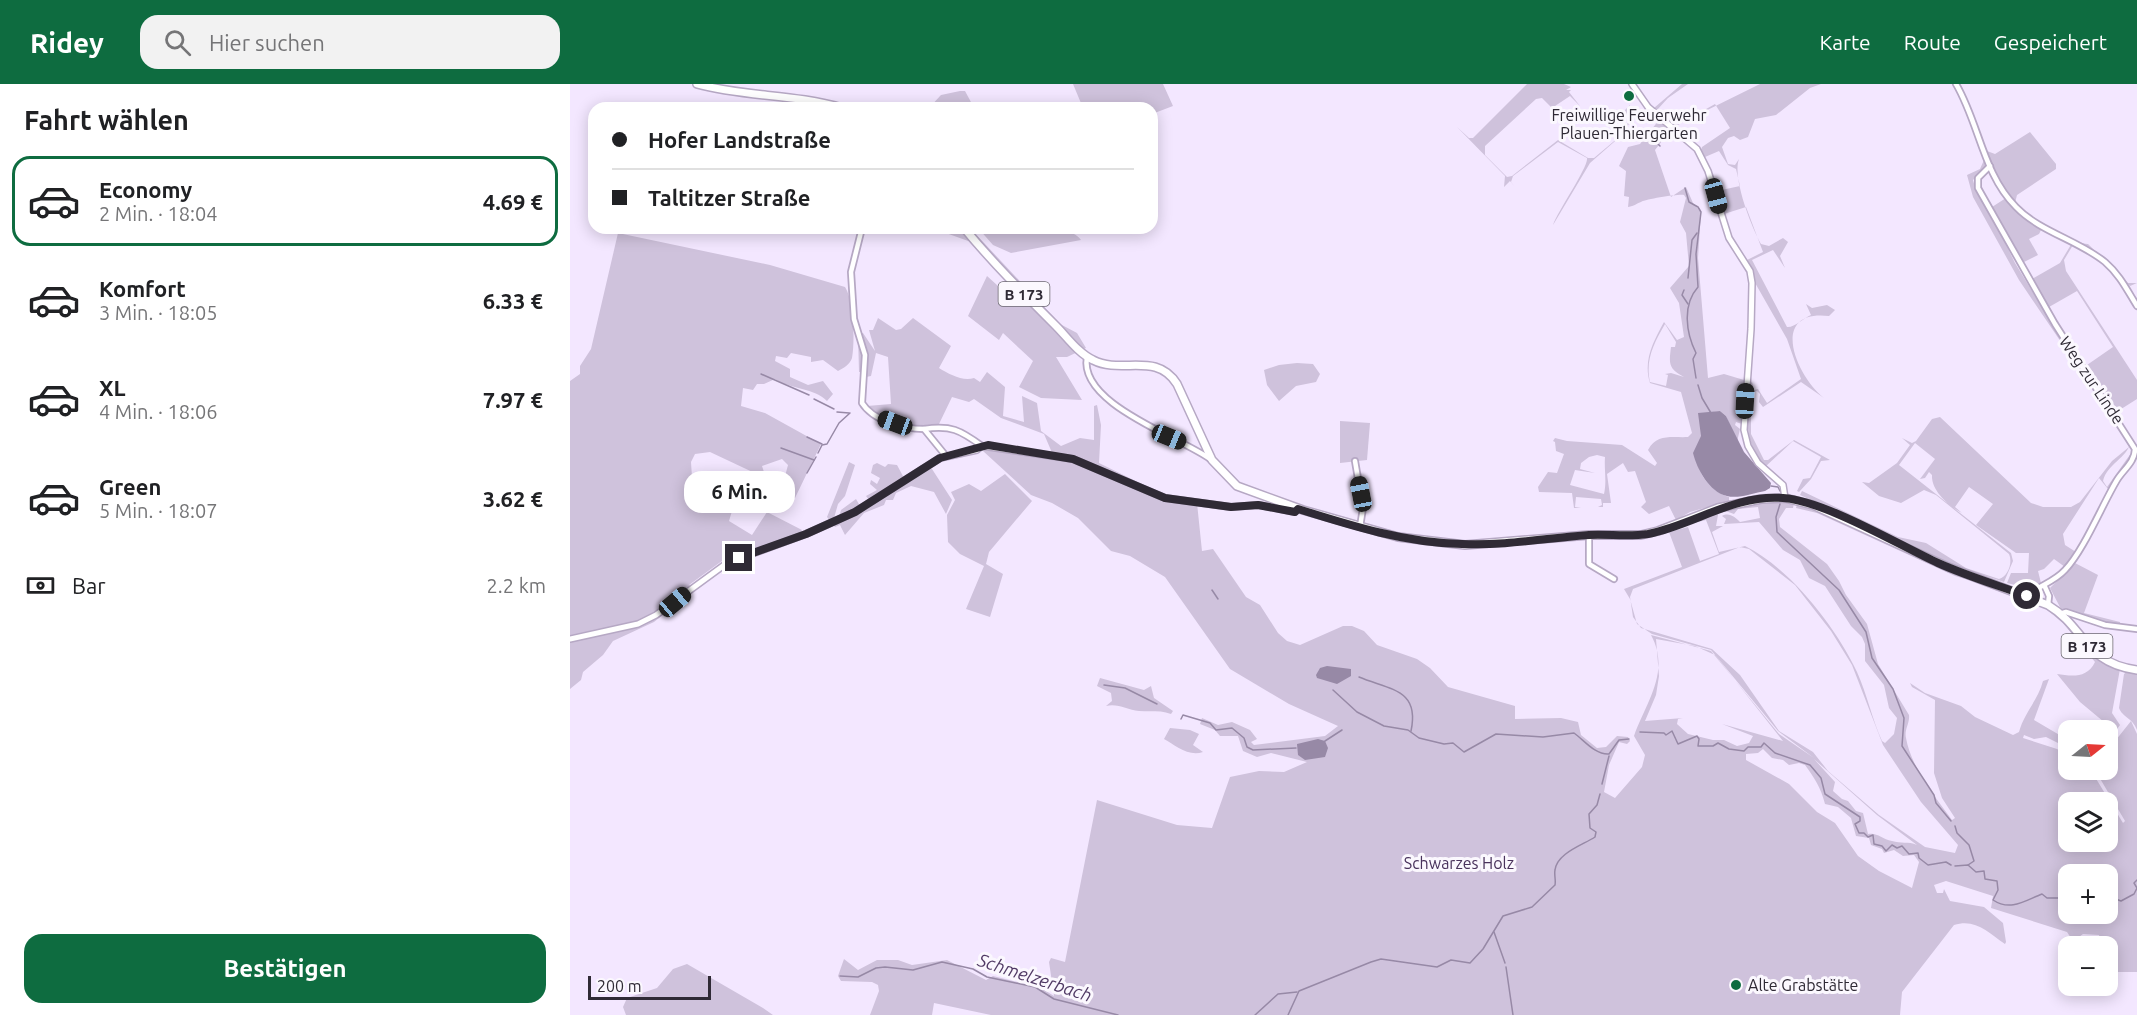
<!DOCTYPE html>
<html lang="de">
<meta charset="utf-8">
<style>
:root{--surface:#fff;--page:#f2f2f2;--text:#202124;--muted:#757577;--line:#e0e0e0;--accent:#0e6c40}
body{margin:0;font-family:Ubuntu,sans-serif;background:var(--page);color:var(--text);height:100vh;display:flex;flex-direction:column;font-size:22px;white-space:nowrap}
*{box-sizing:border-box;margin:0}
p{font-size:20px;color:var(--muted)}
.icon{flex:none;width:33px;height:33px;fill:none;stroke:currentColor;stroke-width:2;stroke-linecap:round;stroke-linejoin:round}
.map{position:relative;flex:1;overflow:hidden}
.drawer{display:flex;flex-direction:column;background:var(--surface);width:570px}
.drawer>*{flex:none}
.top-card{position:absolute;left:18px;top:18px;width:570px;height:132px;border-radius:18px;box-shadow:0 3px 15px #0003;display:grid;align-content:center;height:132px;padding:0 24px;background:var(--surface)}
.needle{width:39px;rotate:72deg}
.fabs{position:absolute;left:1488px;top:636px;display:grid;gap:12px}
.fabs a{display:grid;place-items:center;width:60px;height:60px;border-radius:12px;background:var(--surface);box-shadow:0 3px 15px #0003;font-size:30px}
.scale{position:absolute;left:18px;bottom:15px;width:123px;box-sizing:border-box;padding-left:6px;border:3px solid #2f2a35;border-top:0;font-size:16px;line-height:21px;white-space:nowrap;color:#2f2a35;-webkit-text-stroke:4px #fbf8fe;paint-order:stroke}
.end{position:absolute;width:27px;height:27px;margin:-14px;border:8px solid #2f2a35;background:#fff;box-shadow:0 0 0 3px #fff}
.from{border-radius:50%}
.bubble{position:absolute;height:42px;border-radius:18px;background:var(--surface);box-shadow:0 3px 15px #0003;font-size:20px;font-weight:600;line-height:42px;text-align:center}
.car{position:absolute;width:18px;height:36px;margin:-18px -9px;border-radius:8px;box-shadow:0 0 4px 2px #0007;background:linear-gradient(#222 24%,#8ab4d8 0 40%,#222 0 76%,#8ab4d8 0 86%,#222 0)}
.top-card b{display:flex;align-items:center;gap:21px;height:57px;font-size:22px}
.top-card b+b{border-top:2px solid var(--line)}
.top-card i{width:15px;height:15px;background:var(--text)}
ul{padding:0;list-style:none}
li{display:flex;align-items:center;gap:18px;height:90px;margin:0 12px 9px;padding:0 12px;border:3px solid transparent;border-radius:18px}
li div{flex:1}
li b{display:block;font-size:22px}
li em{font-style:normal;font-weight:600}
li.on{border-color:var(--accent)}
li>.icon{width:54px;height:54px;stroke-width:1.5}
h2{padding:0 24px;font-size:27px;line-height:72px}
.pay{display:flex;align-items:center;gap:15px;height:66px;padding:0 24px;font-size:22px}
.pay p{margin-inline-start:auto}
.primary-button{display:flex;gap:12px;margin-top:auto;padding:12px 24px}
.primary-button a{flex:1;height:69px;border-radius:18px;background:var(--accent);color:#fff;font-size:24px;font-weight:600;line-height:69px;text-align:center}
header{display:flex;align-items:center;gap:36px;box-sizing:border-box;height:84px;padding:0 30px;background:var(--accent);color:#fff}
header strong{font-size:28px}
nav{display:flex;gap:33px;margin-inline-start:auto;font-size:21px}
.search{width:420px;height:54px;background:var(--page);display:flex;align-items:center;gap:15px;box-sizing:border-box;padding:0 21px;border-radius:18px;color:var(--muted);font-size:22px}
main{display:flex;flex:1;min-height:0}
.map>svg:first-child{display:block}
.green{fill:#cfc2dc;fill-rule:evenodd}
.water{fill:#9789a6}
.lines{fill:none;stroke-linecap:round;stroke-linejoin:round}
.stream{stroke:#9789a6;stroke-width:1.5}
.minor-casing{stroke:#b6a8c4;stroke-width:8}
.tertiary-casing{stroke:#b6a8c4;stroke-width:8}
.primary-casing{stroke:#b6a8c4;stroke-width:10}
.minor{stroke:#fff;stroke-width:4.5}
.tertiary{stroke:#fff;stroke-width:5}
.primary{stroke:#fff;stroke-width:7}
.route{stroke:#2f2a35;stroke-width:8}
.poi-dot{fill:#0e6c40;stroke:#fbf8fe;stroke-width:2}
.labels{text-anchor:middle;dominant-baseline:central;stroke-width:6;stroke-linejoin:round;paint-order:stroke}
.shield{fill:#fbf8fe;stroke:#6c6871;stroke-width:1.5}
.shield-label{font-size:15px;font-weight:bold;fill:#2f2a35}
.poi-label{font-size:16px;fill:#2f2a35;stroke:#fbf8fe}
.street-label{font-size:16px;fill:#2f2a35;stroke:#fbf8fe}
.park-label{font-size:16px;fill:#49325c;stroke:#fbf8fe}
.water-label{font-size:18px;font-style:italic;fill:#513a65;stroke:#fbf8fe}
</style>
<header>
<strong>Ridey</strong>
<div class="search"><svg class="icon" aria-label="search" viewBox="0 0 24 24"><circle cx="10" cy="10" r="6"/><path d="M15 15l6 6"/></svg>Hier suchen</div>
<nav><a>Karte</a><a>Route</a><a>Gespeichert</a></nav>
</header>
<main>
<section class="drawer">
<h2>Fahrt wählen</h2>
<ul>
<li class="on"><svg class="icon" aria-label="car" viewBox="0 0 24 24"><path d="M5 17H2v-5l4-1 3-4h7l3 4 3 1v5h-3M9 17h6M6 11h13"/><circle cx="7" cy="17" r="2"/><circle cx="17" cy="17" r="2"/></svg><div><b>Economy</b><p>2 Min. · 18:04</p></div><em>4.69 €</em></li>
<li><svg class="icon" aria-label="car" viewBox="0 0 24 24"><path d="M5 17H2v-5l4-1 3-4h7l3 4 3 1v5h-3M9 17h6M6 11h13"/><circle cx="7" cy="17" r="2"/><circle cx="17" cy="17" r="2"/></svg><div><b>Komfort</b><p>3 Min. · 18:05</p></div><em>6.33 €</em></li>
<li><svg class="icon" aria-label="car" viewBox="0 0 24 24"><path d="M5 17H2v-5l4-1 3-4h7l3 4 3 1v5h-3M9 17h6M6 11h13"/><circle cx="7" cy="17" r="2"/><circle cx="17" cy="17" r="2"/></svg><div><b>XL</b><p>4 Min. · 18:06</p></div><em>7.97 €</em></li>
<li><svg class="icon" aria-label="car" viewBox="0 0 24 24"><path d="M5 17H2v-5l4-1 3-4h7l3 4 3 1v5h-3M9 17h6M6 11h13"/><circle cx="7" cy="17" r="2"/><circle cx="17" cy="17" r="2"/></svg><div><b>Green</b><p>5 Min. · 18:07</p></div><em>3.62 €</em></li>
</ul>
<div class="pay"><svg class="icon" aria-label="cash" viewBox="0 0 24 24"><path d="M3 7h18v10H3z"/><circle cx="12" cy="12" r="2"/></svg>Bar<p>2.2 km</p></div>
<div class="primary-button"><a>Bestätigen</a></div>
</section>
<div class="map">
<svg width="1567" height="931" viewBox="0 0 1567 931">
<rect width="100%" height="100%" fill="#f3e7ff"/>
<g class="green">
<polygon points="503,0 593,0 603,22 582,30 582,24 513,24"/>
<path d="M957,0H994L1001,3L996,6H1001L999,8L1010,22L1035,0L1010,22L1000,12L982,24L972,14L966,15L915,62V71L937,93L942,92L988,56L1018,74H1024L1049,53L1059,37L1055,26L1060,21V25L1065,30L1052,51L1020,79L983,141C988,127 1019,82 1017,74L988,58L943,92L941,98L945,103L940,97L934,103L935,92L887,43L899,54H903Z"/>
<path d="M1112,0H1118L1098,14L1087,26L1104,40H1109L1190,0H1251L1240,4L1206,31L1185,35L1178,53L1170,56L1164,52L1158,54L1152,63L1158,80L1165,81L1169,75C1162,93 1181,142 1191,160L1199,162L1213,154L1218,158L1210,172L1215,184L1203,166L1182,176L1217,243C1224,244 1234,234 1241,231L1236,220L1242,224L1257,221L1265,226L1259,232C1198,225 1226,292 1254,314L1231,298L1193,323L1189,318L1190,310L1187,307L1181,309V350L1194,376H1198L1224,356L1260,376L1251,377L1241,395L1229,408L1227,407L1233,395L1240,394L1251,373L1223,357L1195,383C1173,357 1177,332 1178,301L1182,298L1184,306L1188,305L1197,319L1231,295L1217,255L1184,197L1177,176L1193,168L1176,123L1154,130L1147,107L1170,102L1166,85L1158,81L1149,67L1135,73L1131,66L1132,63L1160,44L1145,20L1106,42L1084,24Z"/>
<path d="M1383,0L1395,21L1416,76L1415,84L1403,96L1406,107L1419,126L1445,179L1488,250L1561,358C1557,374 1537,380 1533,397L1537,403L1564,365C1563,375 1535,412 1528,426L1538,405L1529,394L1493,450L1495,461L1506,468L1495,483L1484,475L1474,485L1468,487L1471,499L1457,504L1437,499L1441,489H1458L1459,469H1446L1406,441L1423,420L1399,403L1385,423L1392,429C1379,422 1361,407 1362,391L1359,388L1355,394L1350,395L1365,375L1345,359L1329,381L1441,469L1443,477L1434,498L1383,481L1230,411L1232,407L1328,453L1356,459L1396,484L1429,495C1438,492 1443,479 1439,470L1366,411L1354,406L1331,419L1309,412L1292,398L1299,399L1327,379L1340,361L1332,354L1342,359L1346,357L1362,335L1370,333L1461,419L1473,423H1501L1510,418L1542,377L1559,363L1558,357L1449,196L1403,113L1397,91L1410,85L1414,76L1396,26Z"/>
<path d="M1390,5L1417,67L1425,70L1460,48L1486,80V85L1447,111L1445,119C1459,133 1499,158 1518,160L1558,199H1567L1560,202C1539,184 1516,161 1491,149C1472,140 1456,133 1442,117C1418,90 1404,39 1390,5Z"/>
<polygon points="390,7 395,7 402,20 400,24 359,24 371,11"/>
<path d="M1089,36L1102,44L1085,66L1101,113L1116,103L1123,119L1131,128L1128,174L1138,294L1154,290L1174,296L1172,340L1166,338L1165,341L1170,345L1167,358L1156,332L1150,327L1131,330C1129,339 1132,345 1131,353C1130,358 1126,361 1126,366C1125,387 1139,407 1159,413V417L1120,428L1106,436L1099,422L1079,430L1071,423L1076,418L1065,387L1058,388L1053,379L1037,390L1041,419H1033V423H1028L1032,421L1031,415L1006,413L1005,423L1011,424H1004L1002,409L969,408L968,403L978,388L987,389L994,370L986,367L985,358L983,357L985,354L997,357L1052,361L1085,382L1087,379L1078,366C1087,349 1103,354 1118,353L1122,349L1111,308L1080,299C1073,277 1083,258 1094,238L1107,256L1114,253L1109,219L1100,204L1119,182L1116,149L1110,138L1116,114L1114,111C1108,110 1077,115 1071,118C1065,120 1065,122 1058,123L1059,113L1054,112L1056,87L1049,82L1058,63L1070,60ZM1095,240L1106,258L1105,263H1101C1099,280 1098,284 1114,293L1101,289L1095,290L1098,291L1096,302L1080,298C1075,276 1084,259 1095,240ZM1027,371L1035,373C1034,386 1037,397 1034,410L1000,401L1005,386L1025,389L1010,385L1011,379L1019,373Z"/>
<polygon points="1436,114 1472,144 1469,150 1459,155 1468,171 1452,179 1422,123"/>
<polygon points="362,144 400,144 490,240 507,249 516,264 497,273 486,273 512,316 471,314 449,303 463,277 433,249 429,256 398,232 417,192 447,219 451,211 401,158"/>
<path d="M408,144C429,143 500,138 511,156L441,169L423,161Z"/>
<path d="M48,149L200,181L275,203C284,217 285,257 282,274C280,280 274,284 268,287L253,276L241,278V273L221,269L217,274L206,272L205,277L220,285V293L238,301L253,297L263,310L257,317C245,304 220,305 205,295L194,300H187L183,306L173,304L171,322L195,329L251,360L225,414L211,407L218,381L212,375L192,382L194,388L191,392L140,368L125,370L121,378L122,393L117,397L115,407L117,417L141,416L162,427L159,437L182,451L197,428L232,446L229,450L156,474L119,501L124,506L84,538L43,557L33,571L13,588L11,596L0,605V297L10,290V282L21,265Z"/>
<polygon points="1502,159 1503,161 1494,176 1496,187 1567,296 1567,315 1548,327 1517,281 1543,263 1507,207 1479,223 1462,195 1490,179"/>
<path d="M308,234L326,246L331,245L343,234L381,262L369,284C379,290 393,298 404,294L410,298L417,288L435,303L433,332L454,338L452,312L467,319L471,347L491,362L510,354L524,356V322L527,321L531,341L529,379L592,410L627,419L632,467L643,465L676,513L690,521L708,549L717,557L730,561L773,542H782L794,547L807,561L847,575L860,584L878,603L945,622V635L991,634L1008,638L1011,651L1027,664L1036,663L1047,652L1058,653L1060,657L1057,660L1049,658L1039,681L1034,708L1045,714L1072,683L1075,671L1064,652C1076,618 1101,588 1081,551L1141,567L1209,650L1244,674L1208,647L1141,566L1082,550L1067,540L1060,515L1054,505L1112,483L1099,448L1118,443L1130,477L1149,470L1136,436L1120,440L1146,428L1148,431L1146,442H1153L1142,448L1149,468L1175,462C1220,484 1266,543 1287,588C1297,610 1302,635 1312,657L1315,659L1324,650L1327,634L1319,624L1314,601L1295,577V560L1292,553L1281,542L1255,502L1239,494L1230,476L1213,466L1189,438L1154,440L1156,435L1152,432C1159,428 1165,433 1170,438L1190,434L1188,423L1168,425L1164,430L1153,426L1179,419H1224L1223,424H1216L1209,435L1210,443L1257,480L1269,497L1276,511L1297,540L1308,580L1339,631C1340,639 1334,646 1336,654C1341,683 1365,713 1382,736L1385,734L1372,714L1364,689L1365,616L1342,603L1340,599L1355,609L1391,622L1405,633L1443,651L1449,648C1454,629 1468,616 1473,597L1479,595L1464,636L1498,656V664L1476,653L1464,655L1454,651L1453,654L1487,665L1498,672V686H1523L1525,693L1553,739L1555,737L1525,686H1538V666L1561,637L1567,650V888H1545L1538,873V862H1532L1529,851L1513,850L1503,857L1497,848L1421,824L1423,812L1376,797L1364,801L1367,809H1373L1374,805L1380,817L1414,823L1433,839L1436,858L1435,860C1418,848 1405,834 1384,841L1332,908L1330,931H421L364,919L362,931H300L309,907L308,901L302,898L271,897L268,892L274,875L288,886L307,876H328L342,881L377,876L416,896L423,892L471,904L484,912L479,878L481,874L495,878L527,716L607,741L642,744L660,693L689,687L714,688L737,678L701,669L687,673L673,667L668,652H650L645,646L630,640L632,634L648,641L662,638L680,646L687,655L681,658L684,661L755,652L768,642L719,620L660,585L595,493L560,472L541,467L508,434L482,419L461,411L413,367L417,364L483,371L474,350L431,334L404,315L399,318L382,313L369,340L341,342L301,328L297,322L321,320L318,273L306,269L301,292L296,293V288H289L288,250L293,249L305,267L299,246H303ZM1170,463L1179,465L1225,501L1261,547L1282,581L1313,661L1351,718L1388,761L1385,769L1355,763L1309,731L1258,687L1243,668L1209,647L1170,591L1142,565L1071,544L1063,533L1060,513L1063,505ZM1086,555L1125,562L1145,571L1213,657L1152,640L1183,652L1179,659L1167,662L1154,656H1143L1118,650L1107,640L1108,635L1113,634L1075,637L1086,611L1089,592ZM1193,665L1202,674L1213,676L1219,681L1229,679L1235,681C1244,693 1251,704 1255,720L1268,723L1281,734L1286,752L1299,754L1301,761L1312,765L1314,769L1324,766L1333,772L1344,771L1349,778L1342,804L1309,787L1288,772L1265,739L1247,728L1219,700L1176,676V670L1188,669ZM1244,675L1307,731L1347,761C1338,757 1331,760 1322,757C1312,755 1307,748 1298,750L1293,729L1286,727L1278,717L1272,715L1263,707L1265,698ZM1498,718H1538V758H1498ZM1498,790H1538V830H1498Z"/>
<polygon points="727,279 743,280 750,290 746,298 726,302 709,317 697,301 694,286 709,281"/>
<polygon points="770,337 800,339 797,376 770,379"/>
<polygon points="279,378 285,381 275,412 268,420 264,434 269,433 271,426 286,415 293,427 302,420 296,412 307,406 300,400 301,396 307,400 310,394 301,389 303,381 307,379 315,383 318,380 327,381 334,394 351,381 362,385 382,416 376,430 364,408 341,402 326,409 323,416 316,416 314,421 294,429 275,451 270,441 265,443 257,433"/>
<polygon points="435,390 462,417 419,468 416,480 433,490 420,533 396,525 414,482 390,470 378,458 377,431 385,416 381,408 399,400 411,407"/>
<path d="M1227,420L1237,422L1477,522L1522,569L1550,585L1542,629L1550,641L1538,658L1540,643L1510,618L1487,590C1501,592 1517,595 1525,578L1493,539L1471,521L1423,503L1385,492L1247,429L1226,424Z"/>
<polygon points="1505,479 1528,491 1514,529 1550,538 1550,542 1491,525 1480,504"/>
<path d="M1559,586L1567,587V646C1562,633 1553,634 1549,624L1554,590Z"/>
<path d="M530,594L574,606L581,602L584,614L603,627L601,630C591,626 580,628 569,627C557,626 548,619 536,622L542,617L541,609L527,602Z"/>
<path d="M600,644L620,646L629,650L623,661L633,668C618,673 605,661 594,655Z"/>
<polygon points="117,880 193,924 203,931 56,931 53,923 57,914 87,904 103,885"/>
</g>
<g class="water">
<path d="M1150,327L1156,332L1174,368L1201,399L1200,404L1195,407C1184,409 1168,415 1157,412C1139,408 1127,385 1123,369L1131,352L1128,329Z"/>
<polygon points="757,582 781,585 781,592 767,600 747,594 746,591 750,584"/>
<polygon points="748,655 755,657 758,664 755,673 735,676 728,671 727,660"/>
</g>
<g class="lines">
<g class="stream">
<polyline points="1078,50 1090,62"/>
<path d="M1115,104L1119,118L1128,123L1131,128L1126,170L1128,203C1112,221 1116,249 1126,269L1123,275L1126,294"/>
<polyline points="1118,194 1122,156 1127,149"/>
<polyline points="1114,206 1112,211 1118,220"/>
<polyline points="191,290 239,311"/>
<polyline points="1128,301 1132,314 1141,329"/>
<polyline points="244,315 264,325"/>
<polyline points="267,328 279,329"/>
<polyline points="237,353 252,360"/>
<polyline points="211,364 244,376"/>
<polyline points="248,369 252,361 257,360 269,339 280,329"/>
<polyline points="237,389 246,373"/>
<polyline points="1201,402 1208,403 1210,407"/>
<polyline points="1210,420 1206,433 1207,448 1269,506 1296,548 1302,574 1323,605 1334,634 1332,662 1364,711 1366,719 1381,737"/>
<polyline points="642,506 648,515"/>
<path d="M789,593C820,606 850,605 841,647"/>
<polyline points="534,601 555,604 587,620"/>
<path d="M763,606L787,628L814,642L838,646L849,654L874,660L883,659L894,668L926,650L973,653L1004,649C1014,656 1025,671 1039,670L1049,656L1059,655"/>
<polyline points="611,635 613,631 640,639 646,646 662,644 674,654 677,663 683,666 726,664"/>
<polyline points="1070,648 1094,649 1096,651 1102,647 1108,660 1127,652 1129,655 1128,662 1143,662 1148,659 1159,665 1174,667 1178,663 1191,663 1194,659 1205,669 1240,681 1251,694 1255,710 1290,733 1290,737 1285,740 1289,749 1294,749 1298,753 1303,751 1304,760 1312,762 1316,767 1322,761 1327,764 1332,762 1339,770 1348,769 1349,774 1358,781 1376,778 1381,781"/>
<polyline points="755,657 772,646"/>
<polyline points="1032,700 1039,672"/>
<polyline points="1385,742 1387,749 1399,761 1404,777 1398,781"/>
<path d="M1385,782L1398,781L1406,788L1414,787L1415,795L1427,797L1428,806L1423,816C1441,828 1456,816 1472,810L1477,814H1498"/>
<polyline points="1538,812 1551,817 1564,810 1567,804 1564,799 1567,796"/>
<polyline points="924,848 935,879"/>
<polyline points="936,883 943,931"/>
<polyline points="270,892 288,893 306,884 315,883 343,886 372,878 403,885 417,893 465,903 484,915 548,931"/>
<polyline points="685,931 708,910 727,908"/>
<path d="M718,931L729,907L801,878L811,875L867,883L881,876L900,879L913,865L933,832L962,823L985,801C986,796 984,791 985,786C987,769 1013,761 1025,753L1026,748L1020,744L1019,730L1027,721L1030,710"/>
</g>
<defs>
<g id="minor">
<path d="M1386,0C1409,39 1413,90 1446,123C1470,148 1508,156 1535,178C1550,191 1557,206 1567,222"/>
<path d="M1420,82L1408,94V104L1485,240L1565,365C1565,378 1553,386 1547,396C1532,421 1514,466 1495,486C1483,499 1469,501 1457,512"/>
<path d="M292,144L281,188L284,235L295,271L292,319C303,337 334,345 354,345L376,372"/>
<path d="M517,273C508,320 610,353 640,375"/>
<path d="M354,345C381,341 390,346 412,362"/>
<polyline points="785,377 793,424 790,443"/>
<polyline points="1019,451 1019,480 1044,495"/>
<polyline points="1475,503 1479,512 1478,521"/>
<polyline points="1490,530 1496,528 1535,541 1567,545"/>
</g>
<g id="tertiary">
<polyline points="1062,0 1078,23 1127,65 1138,87 1159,154 1180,187 1182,199 1181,245 1174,346 1178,362 1188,379 1213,401 1215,414"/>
<polyline points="0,555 68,540 86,531 157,479 236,450 285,428 370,374 407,366 412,362 503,375 595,414 661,423 689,421 725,428 728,425"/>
</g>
<g id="primary">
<path d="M127,0C174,13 225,10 272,24"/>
<path d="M394,144C423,179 454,210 486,242C497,253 508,269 523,276C552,291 586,267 607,300L642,376L667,402L733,426L828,453L895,461L1019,451H1071L1088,447L1148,424L1191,415L1215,414L1243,421L1378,483L1478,521C1515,543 1514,579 1567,586"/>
</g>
</defs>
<use href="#minor" class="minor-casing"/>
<use href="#tertiary" class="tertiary-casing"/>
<use href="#primary" class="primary-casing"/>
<use href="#minor" class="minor"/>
<use href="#tertiary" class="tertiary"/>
<use href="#primary" class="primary"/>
</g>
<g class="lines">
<path class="route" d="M169,474L236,450L285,428L370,374L418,361L503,375L595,414L661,423L688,421L725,428L728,425C782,442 836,459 892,460C935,462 977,454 1019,451C1039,450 1059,453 1078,450C1124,441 1164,410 1213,414C1255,417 1327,460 1368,479C1397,492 1427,501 1457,512"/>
</g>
<g class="poi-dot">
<circle cx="1059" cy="12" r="6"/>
<circle cx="1166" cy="901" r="6"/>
</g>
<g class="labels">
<g class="shield">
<rect x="428.5" y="198" width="51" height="24" rx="4.5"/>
<rect x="1491.5" y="550" width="51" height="24" rx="4.5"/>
</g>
<g class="shield-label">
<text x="454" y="210">B 173</text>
<text x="1517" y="562">B 173</text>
</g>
<g class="poi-label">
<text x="1059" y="31">Freiwillige Feuerwehr<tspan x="1059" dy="18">Plauen-Thiergarten</tspan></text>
<text x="1178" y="901" text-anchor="start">Alte Grabstätte</text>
</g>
<g class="street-label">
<text transform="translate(1522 296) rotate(56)">Weg zur Linde</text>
</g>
<g class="park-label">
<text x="889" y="779">Schwarzes Holz</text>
</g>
<g class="water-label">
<text transform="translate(465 893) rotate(18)">Schmelzerbach</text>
</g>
</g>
</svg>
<div class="fabs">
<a><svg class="needle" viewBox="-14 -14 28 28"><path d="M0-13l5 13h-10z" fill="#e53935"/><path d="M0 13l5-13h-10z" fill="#757577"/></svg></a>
<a><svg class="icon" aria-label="layers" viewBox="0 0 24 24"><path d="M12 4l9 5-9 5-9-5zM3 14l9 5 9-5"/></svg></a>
<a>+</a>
<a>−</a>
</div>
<div class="scale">200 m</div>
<i class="end from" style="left:1457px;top:512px"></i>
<i class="end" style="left:169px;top:474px"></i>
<div class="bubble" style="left:114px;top:387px;width:111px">6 Min.</div>
<i class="car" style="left:1146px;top:112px;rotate:165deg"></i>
<i class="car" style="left:1175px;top:317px;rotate:3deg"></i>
<i class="car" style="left:325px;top:339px;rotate:290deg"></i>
<i class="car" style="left:599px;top:353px;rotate:112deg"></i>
<i class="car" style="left:791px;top:410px;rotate:349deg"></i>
<i class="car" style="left:105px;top:518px;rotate:50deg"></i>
<div class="top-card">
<b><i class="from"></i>Hofer Landstraße</b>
<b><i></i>Taltitzer Straße</b>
</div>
</div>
</main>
